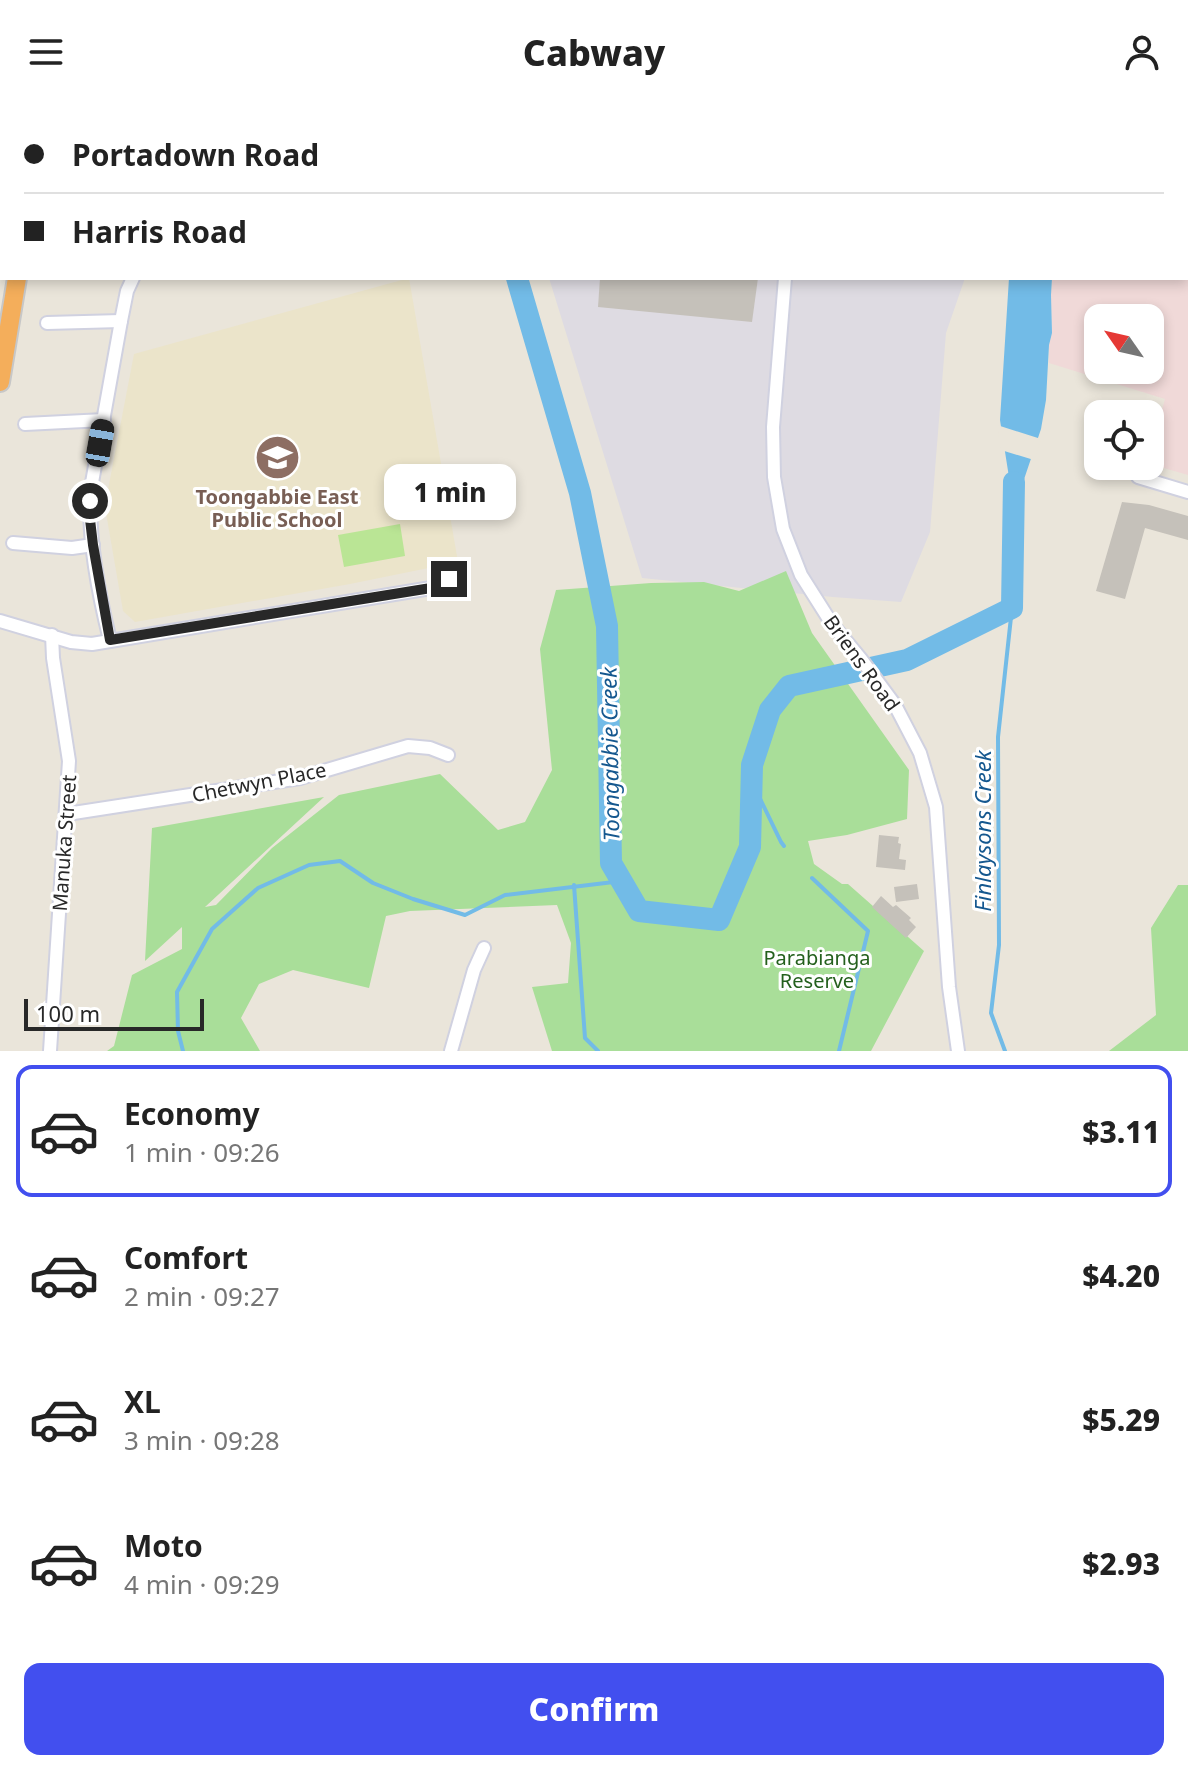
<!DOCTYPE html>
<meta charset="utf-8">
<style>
:root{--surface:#fff;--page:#f2f2f2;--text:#222;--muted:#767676;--line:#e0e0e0;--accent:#424fef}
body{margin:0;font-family:"Noto Sans",sans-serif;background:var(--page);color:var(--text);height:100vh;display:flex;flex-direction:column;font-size:30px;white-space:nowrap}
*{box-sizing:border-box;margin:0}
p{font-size:26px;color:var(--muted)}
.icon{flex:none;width:44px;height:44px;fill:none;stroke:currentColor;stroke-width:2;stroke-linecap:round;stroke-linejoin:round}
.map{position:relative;height:947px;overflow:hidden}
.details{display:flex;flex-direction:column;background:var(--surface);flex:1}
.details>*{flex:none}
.guide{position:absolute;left:0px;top:0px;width:1188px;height:176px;box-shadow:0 4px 12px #0003;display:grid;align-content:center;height:176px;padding:0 24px;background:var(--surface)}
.needle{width:52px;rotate:304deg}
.buttons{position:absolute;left:1084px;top:200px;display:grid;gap:16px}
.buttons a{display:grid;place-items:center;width:80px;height:80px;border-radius:16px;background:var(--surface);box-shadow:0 4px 12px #0003;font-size:40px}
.scale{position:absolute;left:24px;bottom:20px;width:180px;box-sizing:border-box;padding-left:8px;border:4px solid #282828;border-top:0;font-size:22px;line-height:28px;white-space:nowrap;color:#282828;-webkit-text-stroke:6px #fff;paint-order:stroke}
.end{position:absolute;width:36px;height:36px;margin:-18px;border:10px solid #282828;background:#fff;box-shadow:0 0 0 4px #fff}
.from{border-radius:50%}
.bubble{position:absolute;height:56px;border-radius:16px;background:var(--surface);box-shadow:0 4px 12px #0003;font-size:26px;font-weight:800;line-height:56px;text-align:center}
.car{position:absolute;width:24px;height:48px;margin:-24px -12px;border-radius:10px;box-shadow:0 0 6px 2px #0007;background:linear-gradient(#222 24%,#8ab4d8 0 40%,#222 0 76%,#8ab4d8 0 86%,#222 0)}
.guide b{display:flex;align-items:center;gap:28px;height:76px;font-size:30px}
.guide b+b{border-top:2px solid var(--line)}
.guide i{width:20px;height:20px;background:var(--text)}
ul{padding:14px 0 0;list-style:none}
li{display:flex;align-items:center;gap:24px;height:132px;margin:0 16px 12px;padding:0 8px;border:4px solid transparent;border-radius:16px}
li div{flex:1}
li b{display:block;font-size:30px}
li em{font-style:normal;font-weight:800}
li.active{border-color:var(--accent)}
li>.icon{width:72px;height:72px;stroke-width:1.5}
.button{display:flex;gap:16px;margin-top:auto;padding:16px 24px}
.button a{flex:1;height:92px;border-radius:16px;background:var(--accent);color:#fff;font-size:32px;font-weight:800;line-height:92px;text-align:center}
header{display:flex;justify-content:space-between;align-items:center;height:104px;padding:0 24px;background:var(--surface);font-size:36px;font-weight:800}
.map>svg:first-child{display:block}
.industrial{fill:#dedbe2}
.education{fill:#ebe4ca}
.medical{fill:#f0d9d8;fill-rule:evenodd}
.green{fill:#a9de99}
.pitch{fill:#bae595}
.water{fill:#72bbe7}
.pier{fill:#eae5da}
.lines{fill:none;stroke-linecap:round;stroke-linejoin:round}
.stream{stroke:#72bbe7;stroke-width:4}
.river{stroke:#72bbe7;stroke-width:22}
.building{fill:#c5c1ba}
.minor-casing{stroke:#d0d1e0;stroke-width:16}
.highway-casing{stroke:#c7c7c7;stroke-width:22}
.minor{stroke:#fff;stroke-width:12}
.highway{stroke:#f4ae5b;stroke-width:18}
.route{stroke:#282828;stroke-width:10}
.labels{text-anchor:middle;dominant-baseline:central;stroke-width:6;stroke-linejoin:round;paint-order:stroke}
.education-label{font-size:20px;font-weight:bold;fill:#785e54;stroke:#fff}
.street-label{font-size:20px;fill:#282828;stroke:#fff}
.park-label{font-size:20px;fill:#24601d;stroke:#fff}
.water-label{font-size:22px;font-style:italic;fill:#15588f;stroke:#fff}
</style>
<header><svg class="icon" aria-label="menu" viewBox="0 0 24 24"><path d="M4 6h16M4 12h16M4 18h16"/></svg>Cabway<svg class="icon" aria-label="person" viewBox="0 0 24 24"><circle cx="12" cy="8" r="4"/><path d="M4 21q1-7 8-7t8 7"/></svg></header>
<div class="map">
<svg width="1188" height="947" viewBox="0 0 1188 947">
<rect width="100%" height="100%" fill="#eae5da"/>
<g class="industrial">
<polygon points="499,0 1027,0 1026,2 500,2"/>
<polygon points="549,174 965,174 946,229 930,428 901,498 833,493 642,474"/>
</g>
<polygon class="education" points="409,174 458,458 350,480 135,518 123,507 106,409 106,396 134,250"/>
<path class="medical" d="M1143,0H1188V371L1150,360V349L1165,295L1049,259V241L1052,229L1051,191L1052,174H1186V2H1141ZM1098,214H1150V266H1098Z"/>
<g class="green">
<polygon points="786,467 812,529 909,666 907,715 847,731 808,737 814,760 842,780 848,780 924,847 871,947 552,947 532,883 568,879 571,839 557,801 410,807 386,812 369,884 293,866 259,880 241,914 260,947 107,947 114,942 132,871 182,845 182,823 145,857 152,724 324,693 205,803 216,801 272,744 339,691 440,670 498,726 525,718 552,666 540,545 556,486 651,479 704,478 739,487"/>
<polygon points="1178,781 1188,781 1188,947 1109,947 1156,911 1151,824"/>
</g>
<polygon class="pitch" points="400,420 405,452 344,463 338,431"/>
<polygon class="water" points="1009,174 1052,174 1051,191 1052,229 1049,241 1046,296 1041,325 1014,405 1000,316"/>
<polygon class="pier" points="997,321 1041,335 1034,356 1001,346"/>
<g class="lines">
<g class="stream">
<polyline points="751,676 781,738 784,742"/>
<polyline points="812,774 868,827 839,947"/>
<polyline points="574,781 585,934 598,947"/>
<polyline points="183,947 178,927 177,888 212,825 258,784 309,761 340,757 373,779 413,795 465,811 505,791 622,777"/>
<polyline points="1005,947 991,909 999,841 998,633 1012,504"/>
</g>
<g class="river">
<polyline points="431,0 433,2"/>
<polyline points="517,174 580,389 607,522 611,759 639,807 719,816 750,743 752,661 770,606 789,582 907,556 1012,504 1014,378"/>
</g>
</g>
<g class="building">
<polygon points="600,174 758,174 752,218 598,203"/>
<polygon points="1122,398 1149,401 1188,412 1188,436 1145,424 1125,495 1096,487"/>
<polygon points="879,731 899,733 898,739 901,740 899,755 906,756 905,766 876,763"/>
<polygon points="917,780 919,795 896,798 894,783"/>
<polygon points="881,792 893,803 896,801 911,814 909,816 916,823 906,834 872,803"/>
</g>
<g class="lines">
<defs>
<g id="minor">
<polyline points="801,2 801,0"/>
<polyline points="785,174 773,323 774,373 783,425 801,471 832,520 861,555 895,601 920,649 936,703 949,883 958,947"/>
<polyline points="47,219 121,217"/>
<polyline points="25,320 104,316"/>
<polyline points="1138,373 1188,388"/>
<polyline points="13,439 72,444 93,441"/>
<polyline points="0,517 71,538 92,540 431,484 449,475"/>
<path d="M110,536C99,492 87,429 91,384L121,217L127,187L133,174"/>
<polyline points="67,710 300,674 408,642 430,644 448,651"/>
<polyline points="50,947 69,657 53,554 52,531"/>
<polyline points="451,947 474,866 484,844"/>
</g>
<g id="highway">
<polyline points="24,2 24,0"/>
<polyline points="46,2 47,0"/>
<polyline points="0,143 2,130"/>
<polyline points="0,278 17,174"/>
</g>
</defs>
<use href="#minor" class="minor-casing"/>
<use href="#highway" class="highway-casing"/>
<use href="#minor" class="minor"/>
<use href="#highway" class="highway"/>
</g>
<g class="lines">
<polyline class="route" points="90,397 89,407 93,441 110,536 431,484 449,475"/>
</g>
<defs>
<symbol id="school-disc" viewBox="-11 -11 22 22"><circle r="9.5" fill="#8d6e63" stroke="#fff"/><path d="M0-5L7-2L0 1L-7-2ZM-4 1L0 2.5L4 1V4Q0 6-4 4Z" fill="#fff"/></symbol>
</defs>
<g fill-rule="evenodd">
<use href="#school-disc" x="252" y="328" width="51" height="51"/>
</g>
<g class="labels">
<g class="education-label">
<text x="277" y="392">Toongabbie East<tspan x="277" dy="23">Public School</tspan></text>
</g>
<g class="street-label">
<text transform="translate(862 559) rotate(54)">Briens Road</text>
<text transform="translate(259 678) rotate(-11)">Chetwyn Place</text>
<text transform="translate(64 739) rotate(-86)">Manuka Street</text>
</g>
<g class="park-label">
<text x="817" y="853">Parabianga<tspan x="817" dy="23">Reserve</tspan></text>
</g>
<g class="water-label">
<text transform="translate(609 650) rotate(-91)">Toongabbie Creek</text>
<text transform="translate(982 727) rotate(-90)">Finlaysons Creek</text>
</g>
</g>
</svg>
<div class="buttons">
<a><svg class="needle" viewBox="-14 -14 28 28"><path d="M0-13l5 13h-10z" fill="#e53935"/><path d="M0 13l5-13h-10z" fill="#767676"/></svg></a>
<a><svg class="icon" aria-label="locate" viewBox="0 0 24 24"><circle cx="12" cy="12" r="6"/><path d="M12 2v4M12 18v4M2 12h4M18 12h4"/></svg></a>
</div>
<div class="scale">100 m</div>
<i class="end from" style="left:90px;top:397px"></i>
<i class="end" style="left:449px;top:475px"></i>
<div class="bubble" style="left:384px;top:360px;width:132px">1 min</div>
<i class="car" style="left:100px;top:339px;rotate:10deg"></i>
<div class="guide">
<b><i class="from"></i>Portadown Road</b>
<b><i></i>Harris Road</b>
</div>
</div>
<section class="details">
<ul>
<li class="active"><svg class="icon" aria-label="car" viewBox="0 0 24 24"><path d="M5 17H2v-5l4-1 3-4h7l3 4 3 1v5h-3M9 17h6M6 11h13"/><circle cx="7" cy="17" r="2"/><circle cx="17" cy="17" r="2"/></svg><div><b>Economy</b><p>1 min · 09:26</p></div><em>$3.11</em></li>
<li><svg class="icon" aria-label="car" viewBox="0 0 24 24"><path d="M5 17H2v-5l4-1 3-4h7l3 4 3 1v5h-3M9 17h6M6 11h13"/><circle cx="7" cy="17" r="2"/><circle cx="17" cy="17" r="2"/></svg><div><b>Comfort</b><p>2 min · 09:27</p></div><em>$4.20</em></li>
<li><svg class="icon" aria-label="car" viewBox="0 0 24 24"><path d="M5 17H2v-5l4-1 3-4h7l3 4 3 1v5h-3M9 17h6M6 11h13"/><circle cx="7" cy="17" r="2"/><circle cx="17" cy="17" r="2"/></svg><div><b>XL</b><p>3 min · 09:28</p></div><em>$5.29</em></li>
<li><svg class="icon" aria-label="car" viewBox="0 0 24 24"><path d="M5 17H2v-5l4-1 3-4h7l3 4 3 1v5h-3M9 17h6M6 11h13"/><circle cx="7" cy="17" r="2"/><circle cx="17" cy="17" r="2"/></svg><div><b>Moto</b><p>4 min · 09:29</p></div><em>$2.93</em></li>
</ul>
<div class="button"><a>Confirm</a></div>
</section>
